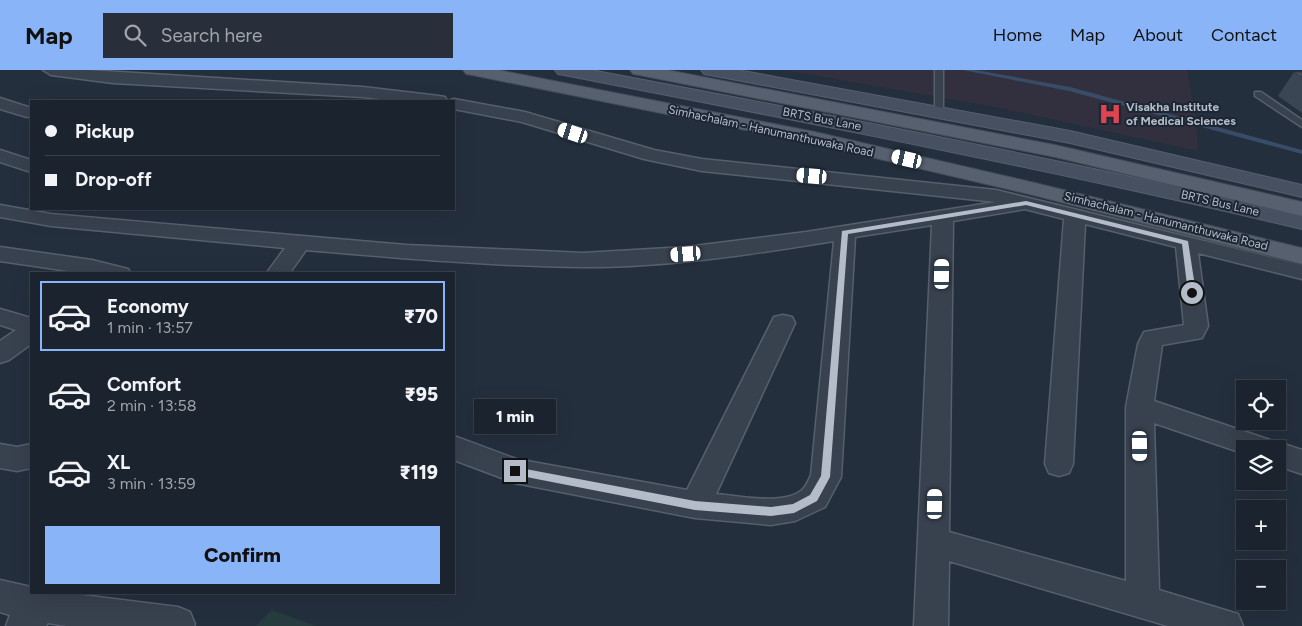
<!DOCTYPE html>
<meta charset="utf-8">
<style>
:root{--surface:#1b232e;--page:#282f3a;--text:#f1f3f6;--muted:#a0a4aa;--line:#39404a;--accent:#8ab4f8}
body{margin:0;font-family:Figtree,sans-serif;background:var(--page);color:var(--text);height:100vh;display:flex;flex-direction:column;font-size:19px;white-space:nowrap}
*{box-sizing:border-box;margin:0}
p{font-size:16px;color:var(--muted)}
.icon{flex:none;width:28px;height:28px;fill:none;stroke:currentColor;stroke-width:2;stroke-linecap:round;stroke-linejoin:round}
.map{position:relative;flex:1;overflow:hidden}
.side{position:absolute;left:30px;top:202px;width:425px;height:322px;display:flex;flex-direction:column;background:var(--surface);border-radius:0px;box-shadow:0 5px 20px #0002,0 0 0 1px var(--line)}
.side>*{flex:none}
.hud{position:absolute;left:30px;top:30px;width:425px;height:110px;border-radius:0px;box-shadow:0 5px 20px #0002,0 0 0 1px var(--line);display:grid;align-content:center;height:110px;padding:0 15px;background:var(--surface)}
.controls{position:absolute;left:1236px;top:310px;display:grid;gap:10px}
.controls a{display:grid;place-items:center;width:50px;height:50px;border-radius:0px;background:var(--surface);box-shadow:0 5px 20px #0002,0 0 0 1px var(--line);font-size:25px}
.end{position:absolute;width:22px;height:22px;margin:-11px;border:6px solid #b4bcc9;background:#111;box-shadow:0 0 0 2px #111}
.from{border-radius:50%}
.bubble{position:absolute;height:35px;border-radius:0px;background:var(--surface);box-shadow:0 5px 20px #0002,0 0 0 1px var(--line);font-size:16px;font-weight:800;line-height:35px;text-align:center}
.car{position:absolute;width:15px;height:30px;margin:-15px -8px;border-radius:6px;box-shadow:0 0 4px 1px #0007;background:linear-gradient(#fff 24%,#345 0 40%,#fff 0 76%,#345 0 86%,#fff 0)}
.hud b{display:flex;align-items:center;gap:18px;height:48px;font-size:19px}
.hud b+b{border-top:1px solid var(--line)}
.hud i{width:12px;height:12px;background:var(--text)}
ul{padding:9px 0 0;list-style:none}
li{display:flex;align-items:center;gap:15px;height:70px;margin:0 10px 8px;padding:0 5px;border:2px solid transparent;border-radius:0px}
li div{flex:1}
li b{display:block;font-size:19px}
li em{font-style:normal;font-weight:800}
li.on{border-color:var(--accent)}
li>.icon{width:45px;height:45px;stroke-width:1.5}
.button{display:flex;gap:10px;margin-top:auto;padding:10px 15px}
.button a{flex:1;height:58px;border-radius:0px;background:var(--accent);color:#111;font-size:20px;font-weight:800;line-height:58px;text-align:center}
header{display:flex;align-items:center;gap:30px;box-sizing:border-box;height:70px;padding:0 25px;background:var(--accent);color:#111}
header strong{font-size:24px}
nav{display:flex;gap:28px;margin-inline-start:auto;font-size:18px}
.search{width:350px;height:45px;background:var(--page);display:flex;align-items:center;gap:12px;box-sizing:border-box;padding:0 18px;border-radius:0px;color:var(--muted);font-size:19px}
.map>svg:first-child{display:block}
.medical{fill:#32303f}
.green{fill:#263c3f}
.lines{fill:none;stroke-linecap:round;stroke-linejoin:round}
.stream{fill:#394c67;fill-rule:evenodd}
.lane-casing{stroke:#565f6c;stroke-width:3}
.street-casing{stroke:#565f6c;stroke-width:3}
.secondary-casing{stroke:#565f6c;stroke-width:2}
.primary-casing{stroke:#414a57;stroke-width:2}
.lane{fill:#38414e;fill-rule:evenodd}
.street{fill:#38414e;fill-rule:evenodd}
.secondary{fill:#465061;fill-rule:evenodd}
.primary{fill:#56606e;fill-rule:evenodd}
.wall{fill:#3b4654}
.building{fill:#455162;stroke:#303945}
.route{fill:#b4bcc9}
.labels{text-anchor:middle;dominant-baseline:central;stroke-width:4;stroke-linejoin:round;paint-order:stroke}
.far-poi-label{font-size:12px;font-weight:bold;fill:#b4bcc9;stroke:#1d2633;text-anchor:start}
.far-street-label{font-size:12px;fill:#b4bcc9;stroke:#1d2633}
</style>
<header>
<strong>Map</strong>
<div class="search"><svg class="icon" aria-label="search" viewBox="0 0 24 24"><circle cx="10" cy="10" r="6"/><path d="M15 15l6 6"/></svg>Search here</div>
<nav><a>Home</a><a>Map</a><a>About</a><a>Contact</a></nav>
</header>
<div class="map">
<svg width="1302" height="556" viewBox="0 0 1302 556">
<rect width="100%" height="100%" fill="#242f3e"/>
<polygon class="medical" points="785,0 1187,0 1196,49 1198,81 1001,38"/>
<polygon class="green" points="272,540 316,556 256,556"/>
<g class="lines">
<polygon class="stream" points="963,0 976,0 1070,17 1302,80 1302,84 1069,21"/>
<defs>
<g id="lane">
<polygon points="935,0 943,0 943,43 939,46 935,43"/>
<polygon points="1255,22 1261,22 1302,50 1302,57 1255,26"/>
</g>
<g id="street">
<polygon points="43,0 87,0 363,17 439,26 445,27 447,31 399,31 363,27 113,13 51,5"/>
<polygon points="0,28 31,38 31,46 27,47 0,39"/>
<path d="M454,29L525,42L654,80L702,89L996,120L1302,195V209L1198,183L1208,256L1202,268L1162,275L1154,331L1273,371L1274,373L1278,372L1302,380V404L1278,396V379H1245V384L1154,353L1159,520L1238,544L1243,556H1168L949,491L948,556H914L932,155L855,167L841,407L825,437L795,451L771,455L695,448L515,413L454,390V366L516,389L687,420L771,253L774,247L783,245L792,247L795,253L716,424C738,426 786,436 803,419C807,415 809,409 811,405L834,171C754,184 662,198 582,197C490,196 398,188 306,180L289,204H266L285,178L51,156L0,147V135L51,144L406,175L583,183L686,177L806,162L996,132L702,101L644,89L522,52L454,39V31H448ZM1025,139L1064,149L1045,394L1049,403L1059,406L1069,403L1073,394L1085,154L1176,177L1184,255L1144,262L1138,274L1126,337V511L949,462L953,151Z"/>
<polygon points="0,80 31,90 31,102 0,92"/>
<polygon points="0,177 92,190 128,199 131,204 89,204 0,191"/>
<polygon points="0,239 31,248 31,274 9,290 0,293 0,271 16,260 0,255"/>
<polygon points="0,374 17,377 31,374 31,398 17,401 0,398"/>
<polygon points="0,510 31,517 31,524 74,524 178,537 190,542 195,554 194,556 67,556 48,553 46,556 6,556 10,545 0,542"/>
</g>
<g id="secondary">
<path d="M555,0H591C829,45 1066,90 1302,145V159C1057,101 811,53 564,5L558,4Z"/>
<polygon points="701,0 738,0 1070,61 1302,115 1302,127 1070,73 710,5 704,4"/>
</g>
<g id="primary">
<polygon points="463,0 498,0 815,62 1035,113 1302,178 1302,194 1033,125 815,74 472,5 466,4"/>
<polygon points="630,0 667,0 1055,75 1302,132 1302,146 1055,87 639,5 633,4"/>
</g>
</defs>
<use href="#lane" class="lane-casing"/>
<use href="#street" class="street-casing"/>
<use href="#secondary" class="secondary-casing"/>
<use href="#primary" class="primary-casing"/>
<use href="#lane" class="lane"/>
<use href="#street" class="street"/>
<use href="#secondary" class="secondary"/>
<use href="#primary" class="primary"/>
</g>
<polygon class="wall" points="1294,2 1302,2 1302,43 1278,26"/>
<polygon class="building" points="1294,2 1302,2 1302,8"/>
<polygon class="route" points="1026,131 1188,171 1196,223 1192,225 1188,223 1182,174 1026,135 848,164 830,407 817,431 794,443 771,446 695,440 511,404 511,398 515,397 695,431 771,437 793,434 810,425 821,406 842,161"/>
<defs>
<symbol id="hospital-bare" viewBox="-9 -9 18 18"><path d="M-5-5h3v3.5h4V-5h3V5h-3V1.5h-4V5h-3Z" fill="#e0444e" stroke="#1d2633" stroke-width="2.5" paint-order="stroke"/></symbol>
</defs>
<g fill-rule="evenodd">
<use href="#hospital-bare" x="1094" y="28" width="32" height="32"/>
</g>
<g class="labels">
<g class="far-poi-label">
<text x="1126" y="37">Visakha Institute<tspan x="1126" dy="14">of Medical Sciences</tspan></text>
</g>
<g class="far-street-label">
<text transform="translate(822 49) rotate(11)">BRTS Bus Lane</text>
<text transform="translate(771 61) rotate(12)">Simhachalam - Hanumanthuwaka Road</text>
<text transform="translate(1220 133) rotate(13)">BRTS Bus Lane</text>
<text transform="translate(1166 151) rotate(14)">Simhachalam - Hanumanthuwaka Road</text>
</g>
</g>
</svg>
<div class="controls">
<a><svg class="icon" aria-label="locate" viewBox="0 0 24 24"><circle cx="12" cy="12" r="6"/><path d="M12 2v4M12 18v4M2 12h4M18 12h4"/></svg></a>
<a><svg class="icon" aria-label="layers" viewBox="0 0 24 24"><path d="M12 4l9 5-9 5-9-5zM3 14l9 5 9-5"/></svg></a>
<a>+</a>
<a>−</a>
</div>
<i class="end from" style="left:1192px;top:223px"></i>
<i class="end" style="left:515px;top:401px"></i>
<div class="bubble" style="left:474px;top:329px;width:82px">1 min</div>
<i class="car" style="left:573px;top:63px;rotate:288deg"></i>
<i class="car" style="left:907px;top:89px;rotate:283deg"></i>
<i class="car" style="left:812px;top:106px;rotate:275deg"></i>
<i class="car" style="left:686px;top:184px;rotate:266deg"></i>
<i class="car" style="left:942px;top:204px;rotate:1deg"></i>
<i class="car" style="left:1140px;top:376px;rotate:179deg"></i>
<i class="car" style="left:935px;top:434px;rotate:1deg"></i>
<div class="hud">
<b><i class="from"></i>Pickup</b>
<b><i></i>Drop-off</b>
</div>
<section class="side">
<ul>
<li class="on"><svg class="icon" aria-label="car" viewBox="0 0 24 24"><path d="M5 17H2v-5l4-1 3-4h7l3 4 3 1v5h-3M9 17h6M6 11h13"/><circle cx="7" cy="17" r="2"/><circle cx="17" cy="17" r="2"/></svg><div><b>Economy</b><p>1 min · 13:57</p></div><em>₹70</em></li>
<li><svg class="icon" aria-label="car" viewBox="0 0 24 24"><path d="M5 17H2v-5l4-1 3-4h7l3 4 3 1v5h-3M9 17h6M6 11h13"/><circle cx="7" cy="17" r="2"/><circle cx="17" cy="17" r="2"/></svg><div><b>Comfort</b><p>2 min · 13:58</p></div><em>₹95</em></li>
<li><svg class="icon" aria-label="car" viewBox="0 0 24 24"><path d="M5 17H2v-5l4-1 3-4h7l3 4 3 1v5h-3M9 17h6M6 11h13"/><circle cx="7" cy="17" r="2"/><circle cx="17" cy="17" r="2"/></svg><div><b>XL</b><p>3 min · 13:59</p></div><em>₹119</em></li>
</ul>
<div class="button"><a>Confirm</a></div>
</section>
</div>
